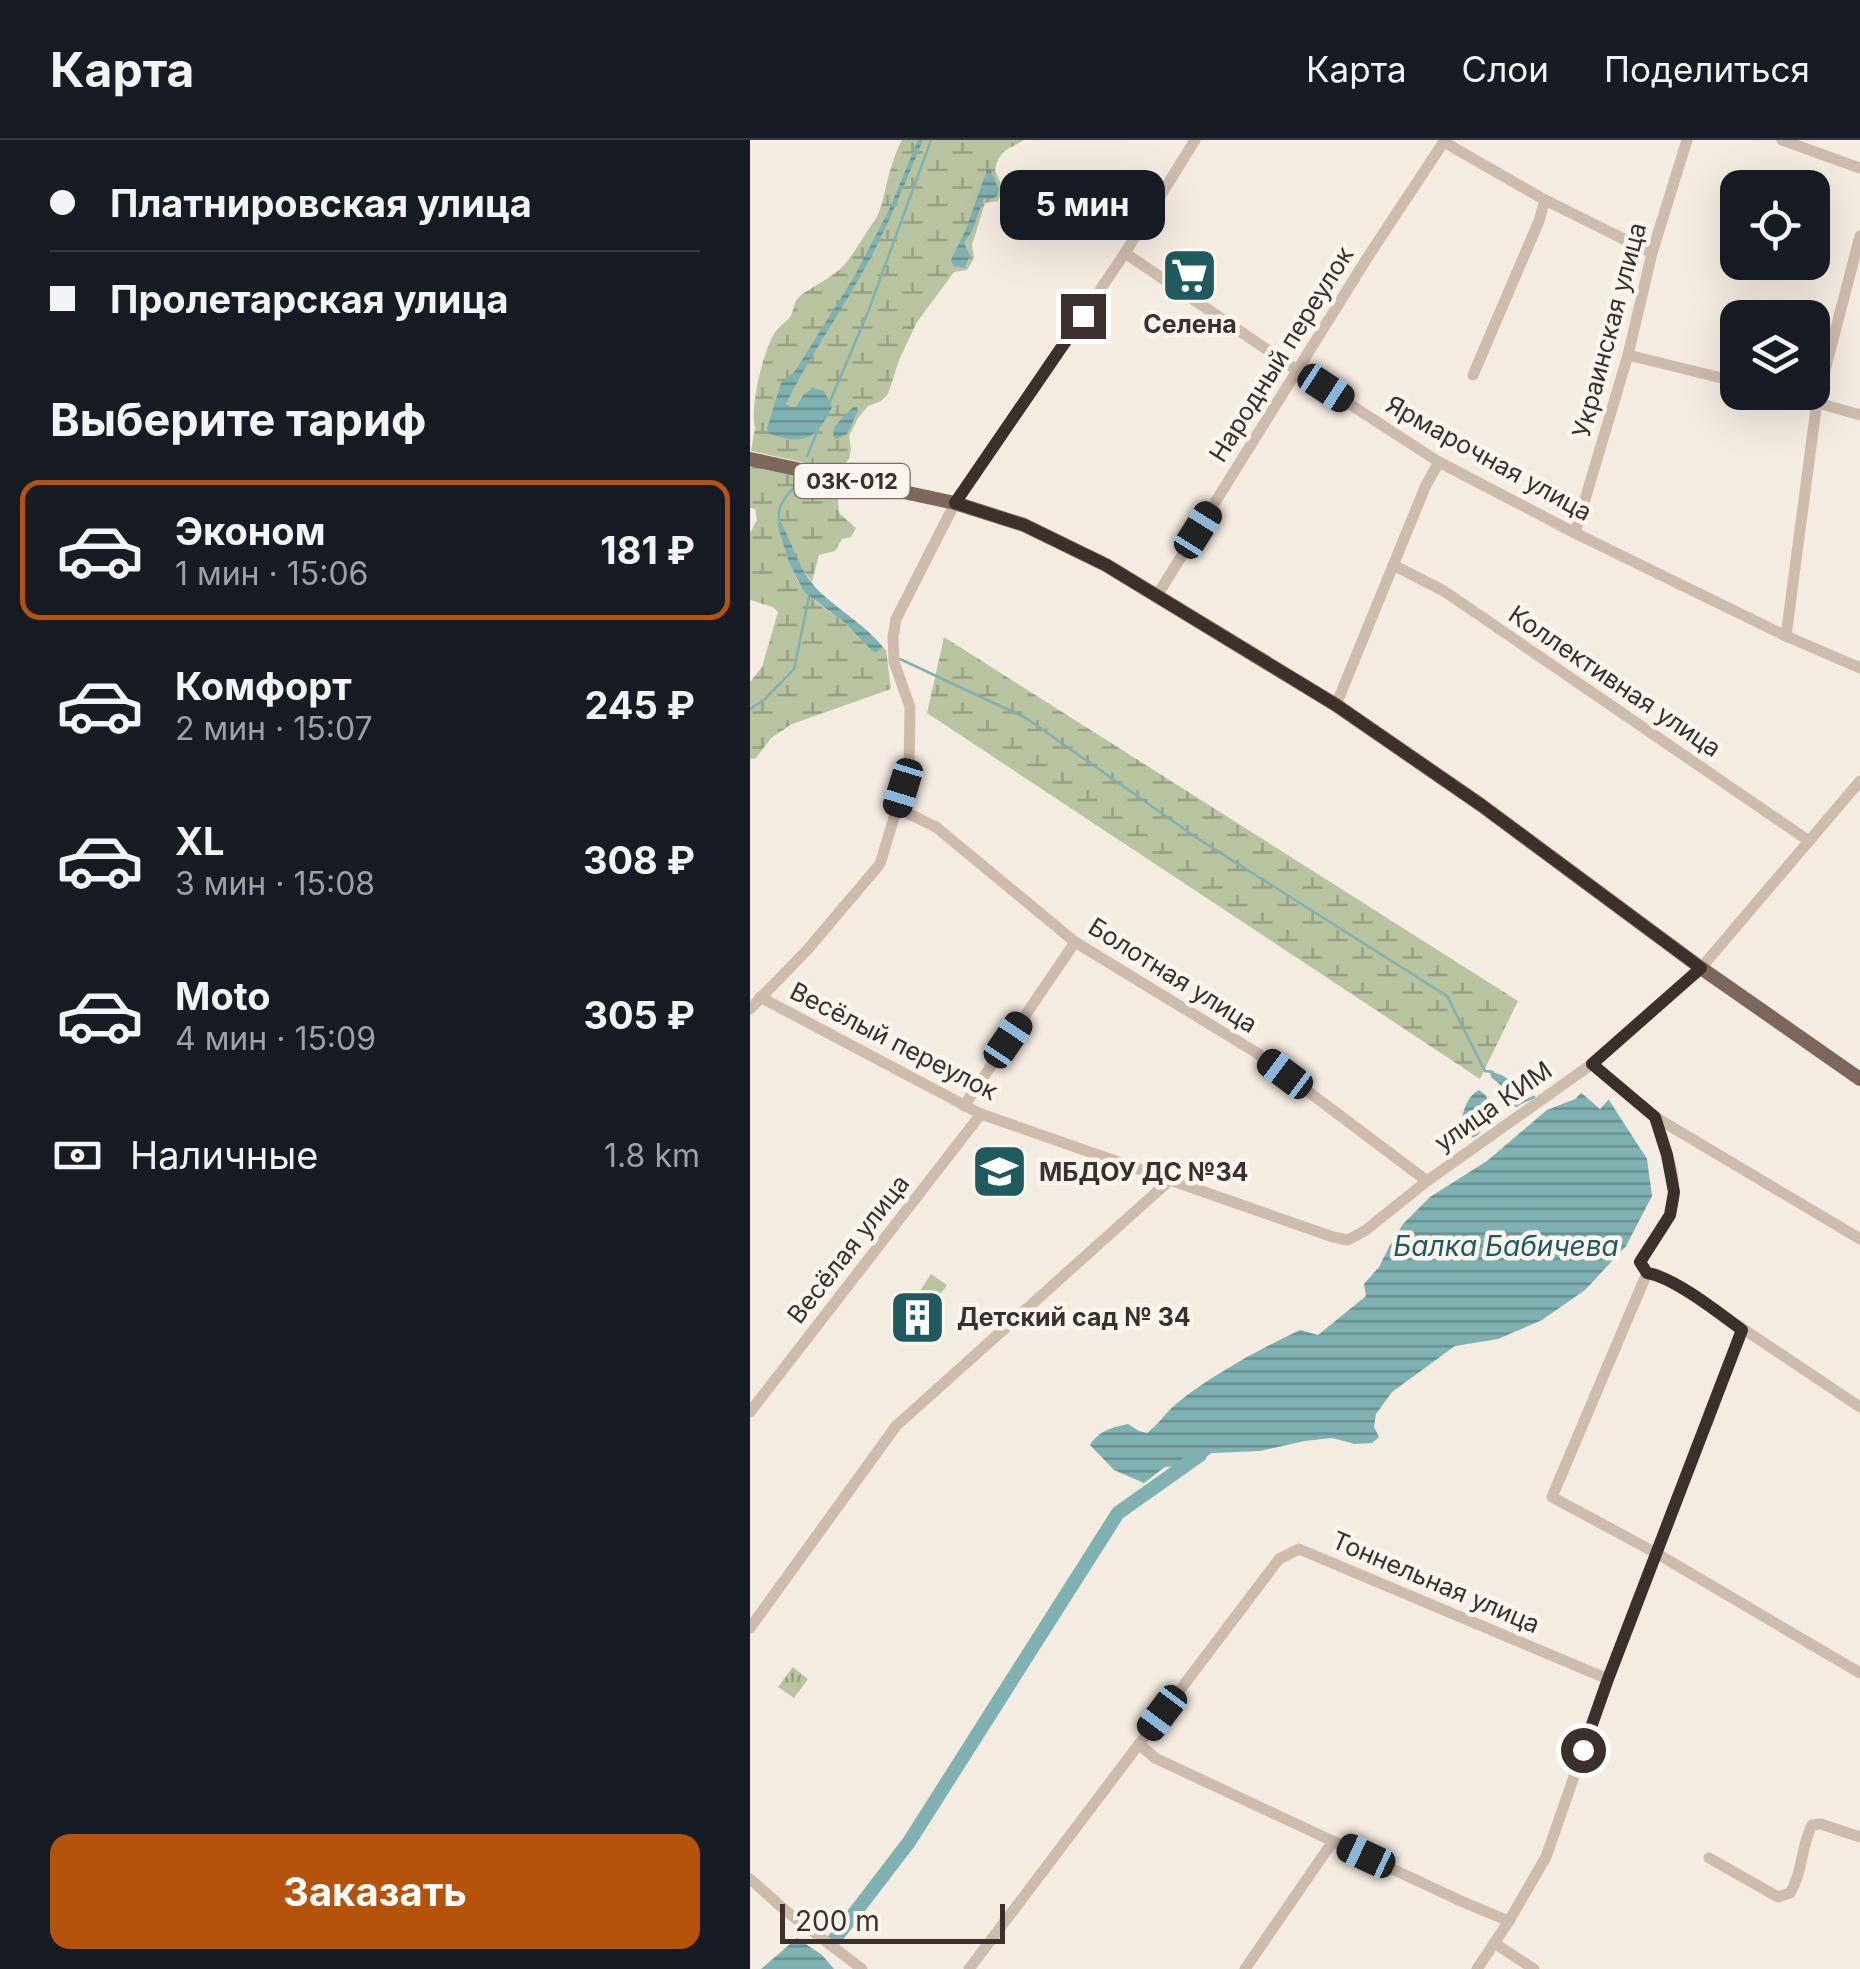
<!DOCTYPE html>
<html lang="ru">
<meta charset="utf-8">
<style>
:root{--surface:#171b24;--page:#20242c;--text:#f1f3f6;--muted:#9ea1a6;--line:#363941;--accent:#b45309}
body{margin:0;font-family:Inter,sans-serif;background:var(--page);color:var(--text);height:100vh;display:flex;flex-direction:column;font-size:38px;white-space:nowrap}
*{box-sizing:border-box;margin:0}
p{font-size:32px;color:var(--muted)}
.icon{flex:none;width:55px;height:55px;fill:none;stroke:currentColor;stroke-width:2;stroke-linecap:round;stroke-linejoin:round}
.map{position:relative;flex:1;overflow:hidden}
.panel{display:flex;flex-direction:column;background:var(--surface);width:750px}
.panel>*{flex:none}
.top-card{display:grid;align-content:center;height:220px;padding:0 50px;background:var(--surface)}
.controls{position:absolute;left:970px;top:30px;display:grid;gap:20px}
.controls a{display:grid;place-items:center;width:110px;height:110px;border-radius:20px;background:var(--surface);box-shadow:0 10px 40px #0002;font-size:50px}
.scale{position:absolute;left:30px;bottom:25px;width:225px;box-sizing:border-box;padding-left:10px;border:5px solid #3b302b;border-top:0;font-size:28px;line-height:35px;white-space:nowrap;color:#3b302b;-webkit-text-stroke:8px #fbf5ee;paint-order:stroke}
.end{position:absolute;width:45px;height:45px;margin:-22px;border:12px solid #3b302b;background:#fff;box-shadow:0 0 0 5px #fff}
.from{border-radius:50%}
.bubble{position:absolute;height:70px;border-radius:20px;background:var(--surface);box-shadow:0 10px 40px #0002;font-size:32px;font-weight:700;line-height:70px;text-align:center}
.car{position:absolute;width:30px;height:60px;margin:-30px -15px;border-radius:12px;box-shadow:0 0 8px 2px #0007;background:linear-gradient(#222 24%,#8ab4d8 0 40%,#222 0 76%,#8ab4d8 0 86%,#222 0)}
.top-card b{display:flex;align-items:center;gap:35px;height:95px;font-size:38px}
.top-card b+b{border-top:2px solid var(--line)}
.top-card i{width:25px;height:25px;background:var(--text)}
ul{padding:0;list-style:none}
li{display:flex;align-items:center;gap:30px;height:140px;margin:0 20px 15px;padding:0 30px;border:5px solid transparent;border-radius:20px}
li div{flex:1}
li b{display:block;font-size:38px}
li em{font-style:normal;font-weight:700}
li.active{border-color:var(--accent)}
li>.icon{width:90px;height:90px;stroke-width:1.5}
h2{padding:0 50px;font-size:45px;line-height:120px}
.pay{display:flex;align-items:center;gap:25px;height:110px;padding:0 50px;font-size:38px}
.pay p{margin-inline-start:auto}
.primary-button{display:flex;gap:20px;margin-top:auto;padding:20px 50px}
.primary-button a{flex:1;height:115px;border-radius:20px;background:var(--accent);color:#fff;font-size:40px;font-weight:700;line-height:115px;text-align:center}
header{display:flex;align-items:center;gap:60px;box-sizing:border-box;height:140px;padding:0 50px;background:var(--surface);border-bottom:2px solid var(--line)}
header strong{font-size:48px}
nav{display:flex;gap:55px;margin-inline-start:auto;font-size:35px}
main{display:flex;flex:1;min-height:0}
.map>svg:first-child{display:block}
.wetland{fill:url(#wetland-marsh)}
.park{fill:url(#park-tufts)}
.water{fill:url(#water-rules)}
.pier{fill:#f4ebe1}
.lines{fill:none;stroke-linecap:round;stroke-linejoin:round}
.stream{stroke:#7fb0b2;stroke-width:2.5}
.river{stroke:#7fb0b2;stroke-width:14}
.minor{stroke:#cdbbac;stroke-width:11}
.major{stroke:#7d675c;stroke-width:14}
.route{stroke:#3b302b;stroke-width:12}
.labels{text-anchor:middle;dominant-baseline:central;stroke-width:9;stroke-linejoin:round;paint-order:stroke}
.shield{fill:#fbf5ee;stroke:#756b66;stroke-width:2.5}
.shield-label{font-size:22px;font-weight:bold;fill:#3b302b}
.poi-label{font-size:25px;font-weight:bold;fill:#3b302b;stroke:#fbf5ee;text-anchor:start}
.street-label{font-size:25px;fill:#3b302b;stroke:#fbf5ee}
.water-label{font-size:28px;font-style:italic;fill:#1f5a5e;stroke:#fbf5ee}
</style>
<header>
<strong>Карта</strong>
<nav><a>Карта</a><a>Слои</a><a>Поделиться</a></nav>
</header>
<main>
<section class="panel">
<div class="top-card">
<b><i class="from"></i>Платнировская улица</b>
<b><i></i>Пролетарская улица</b>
</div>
<h2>Выберите тариф</h2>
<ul>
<li class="active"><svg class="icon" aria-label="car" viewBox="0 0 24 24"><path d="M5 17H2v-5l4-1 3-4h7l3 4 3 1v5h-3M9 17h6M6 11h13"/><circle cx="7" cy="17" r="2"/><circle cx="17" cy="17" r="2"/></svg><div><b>Эконом</b><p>1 мин · 15:06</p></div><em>181 ₽</em></li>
<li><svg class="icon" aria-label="car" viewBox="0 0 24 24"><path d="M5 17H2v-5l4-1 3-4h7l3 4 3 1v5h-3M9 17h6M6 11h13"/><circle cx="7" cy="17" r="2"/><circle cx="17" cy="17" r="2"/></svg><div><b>Комфорт</b><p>2 мин · 15:07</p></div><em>245 ₽</em></li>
<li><svg class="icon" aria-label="car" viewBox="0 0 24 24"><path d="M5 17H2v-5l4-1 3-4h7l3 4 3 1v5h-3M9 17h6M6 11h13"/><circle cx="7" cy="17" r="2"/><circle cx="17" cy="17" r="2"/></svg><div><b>XL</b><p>3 мин · 15:08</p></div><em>308 ₽</em></li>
<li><svg class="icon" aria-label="car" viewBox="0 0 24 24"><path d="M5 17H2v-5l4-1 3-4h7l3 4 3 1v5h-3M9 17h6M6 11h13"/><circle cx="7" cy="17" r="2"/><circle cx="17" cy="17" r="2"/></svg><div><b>Moto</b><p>4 мин · 15:09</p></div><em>305 ₽</em></li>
</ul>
<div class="pay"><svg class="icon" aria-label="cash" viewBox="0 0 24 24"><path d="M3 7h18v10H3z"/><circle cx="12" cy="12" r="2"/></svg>Наличные<p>1.8 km</p></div>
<div class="primary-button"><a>Заказать</a></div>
</section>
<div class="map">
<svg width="1110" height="1829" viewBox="0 0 1110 1829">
<defs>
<pattern id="wetland-marsh" width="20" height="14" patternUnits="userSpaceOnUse" patternTransform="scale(2.5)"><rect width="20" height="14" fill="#b8c4a0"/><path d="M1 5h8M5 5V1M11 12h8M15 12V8" fill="none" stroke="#97a083"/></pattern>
<pattern id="park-tufts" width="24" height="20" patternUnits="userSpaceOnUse" patternTransform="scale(2.5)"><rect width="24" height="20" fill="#b8c4a0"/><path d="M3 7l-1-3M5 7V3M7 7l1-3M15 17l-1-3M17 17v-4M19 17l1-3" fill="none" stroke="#97a083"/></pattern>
<pattern id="water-rules" width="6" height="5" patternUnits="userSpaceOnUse" patternTransform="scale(2.5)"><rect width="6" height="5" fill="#7fb0b2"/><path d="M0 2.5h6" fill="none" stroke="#699091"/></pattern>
</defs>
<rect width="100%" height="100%" fill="#f4ebe1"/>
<g class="wetland">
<path d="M152,0H274C259,10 250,8 245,30C250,43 255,46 248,61L235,63L222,105L224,118L217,130L204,132L167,182L149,220L138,254L131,261L118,266L108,278L99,296L101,309L99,319L89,330L1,311L5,288C0,267 12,215 24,194C29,186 35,183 40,177C45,170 42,163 50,156C64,145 81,139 94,125C106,112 114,94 125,80C131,71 132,61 135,51C138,36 145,12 152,0Z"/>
<polygon points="0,325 92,345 88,361 89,373 106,388 101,397 92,399 85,411 69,415 62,442 49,424 34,389 32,384 28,383 39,423 51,447 66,462 95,483 122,511 126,513 133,507 136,510 141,549 42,584 21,598 6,618 0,619 0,542 12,527 28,472 23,467 0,460 0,393 7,380 5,369 0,368"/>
<polygon points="194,497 768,861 730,939 177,573"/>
</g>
<g class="park">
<polygon points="181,1134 197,1145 183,1164 168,1154"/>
<polygon points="43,1527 58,1539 44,1558 28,1547"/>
</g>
<g class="water">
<path d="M168,0H173C153,48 134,97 107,142C84,183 57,221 36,264L39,267H46L54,254L63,248L74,251L82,267C67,300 52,306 18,293L17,288L31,243L45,231L104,137L139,70Z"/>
<polygon points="240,29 249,50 247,56 243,59 234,58 222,91 214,103 220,115 215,128 203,126 201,120 216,89 237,30"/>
<polygon points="103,267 107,267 108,271 97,294 86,299 83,296 84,287"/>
<path d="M27,383L32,384C44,408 51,435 72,454C92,472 116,486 133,507L126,513L122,511L95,483L54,452L39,423Z"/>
<path d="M740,932C758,934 768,946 771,964L767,967L763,966L754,948L741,937Z"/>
<path d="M839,945L842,956L857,957L897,1019L902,1056L876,1106L835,1150L792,1180L748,1199L705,1206L642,1252L626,1274L624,1287L629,1297L622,1303L605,1304L582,1298L555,1301L510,1311L462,1313L443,1325L415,1327L394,1343L364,1330L340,1305C350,1290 361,1288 378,1284L389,1291L397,1293C408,1285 415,1273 426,1264C460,1236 510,1209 550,1190L568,1195L616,1156L614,1144L629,1127L639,1107L653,1084L680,1057L737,1021L797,970L825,959Z"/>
<path d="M729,950C731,952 734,953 736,956C741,965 735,990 726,996C720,1000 716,996 710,994C711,978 715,957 729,950Z"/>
<polygon points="47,1798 72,1815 84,1829 11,1829"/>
</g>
<polygon class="pier" points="838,940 846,943 847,951 858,952 862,956 850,969 828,950"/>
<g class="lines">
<g class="stream">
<polyline points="79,264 118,172 181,0"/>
<polyline points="57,316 68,290"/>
<path d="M31,386C23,366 38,355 49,341"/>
<polyline points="150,519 276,578 447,698 697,856 735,931 743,932"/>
<polyline points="0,569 15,559 44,529 59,457"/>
<polyline points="768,964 784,957"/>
</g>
<polyline class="river" points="84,1800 159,1702 368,1373 450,1315"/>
<g class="minor">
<polyline points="1032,0 1110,28"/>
<polyline points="694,2 795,60 902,113"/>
<polyline points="375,113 547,230 689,322 825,393 1036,496 1110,528"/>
<polyline points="878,215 988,242"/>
<polyline points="723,235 789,81 795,60"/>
<polyline points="1030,252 1110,275"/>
<polyline points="825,393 878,215 902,113 937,0"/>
<polyline points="643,425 694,451 1059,701"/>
<polyline points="408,454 619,115 695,0"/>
<polyline points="1036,496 1067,261 1110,96"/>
<polyline points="586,565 676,345 689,322"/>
<polyline points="147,668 186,687 325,802 507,913 677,1041"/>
<polyline points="10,857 231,974 583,1097 598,1100 616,1090 677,1041 842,924 951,828 1110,641"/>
<polyline points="0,869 58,809 130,724 159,628 160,567 144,522 143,497 146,479 205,363 375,113 445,0"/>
<polyline points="842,924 905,977 1110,1099"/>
<polyline points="214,966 325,802"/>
<path d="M905,977C914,1005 933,1047 919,1076C912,1092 898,1107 890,1122L897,1133L802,1357L906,1413L1110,1533"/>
<polyline points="897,1133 906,1134 944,1156 1110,1267"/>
<polyline points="0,1272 231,974"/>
<polyline points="0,1488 146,1286 419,1041"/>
<polyline points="389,1604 405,1618 713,1762 759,1781"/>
<path d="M959,1718L1028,1757L1040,1753C1053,1732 1051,1706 1062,1685L1071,1684L1110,1697"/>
<polyline points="0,1739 36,1771 112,1829"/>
<polyline points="744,1803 784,1829"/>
<polyline points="219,1829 529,1419 549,1409 858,1539"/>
<polyline points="495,1829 583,1701"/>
<polyline points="727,1829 759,1781 796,1717 858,1539 992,1189"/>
</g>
<polyline class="major" points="0,319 205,363 274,385 356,425 586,565 731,665 951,828 1110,939"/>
</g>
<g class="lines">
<path class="route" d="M333,176L205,363L274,385L356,425L586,565L731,665L951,828L842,924L905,977L917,1015L924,1052L920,1075L890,1122L897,1133C924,1137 969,1173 992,1190L858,1539L833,1610"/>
</g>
<defs>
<symbol id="supermarket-square" viewBox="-11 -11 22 22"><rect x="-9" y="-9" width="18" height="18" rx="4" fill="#1f5a5e" stroke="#fbf5ee"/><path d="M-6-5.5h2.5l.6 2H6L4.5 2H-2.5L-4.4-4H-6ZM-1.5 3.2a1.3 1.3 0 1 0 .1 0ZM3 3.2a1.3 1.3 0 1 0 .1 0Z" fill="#fff"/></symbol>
<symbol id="school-square" viewBox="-11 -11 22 22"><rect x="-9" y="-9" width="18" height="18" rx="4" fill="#1f5a5e" stroke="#fbf5ee"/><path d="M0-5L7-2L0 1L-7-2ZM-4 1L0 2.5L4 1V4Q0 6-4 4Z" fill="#fff"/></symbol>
<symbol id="building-square" viewBox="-11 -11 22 22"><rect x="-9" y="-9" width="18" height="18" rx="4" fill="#1f5a5e" stroke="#fbf5ee"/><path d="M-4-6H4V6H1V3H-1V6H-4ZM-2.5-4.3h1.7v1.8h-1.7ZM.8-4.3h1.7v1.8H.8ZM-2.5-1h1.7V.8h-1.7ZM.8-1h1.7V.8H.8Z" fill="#fff"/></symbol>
</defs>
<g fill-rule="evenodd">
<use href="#supermarket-square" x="408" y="104" width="63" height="63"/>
<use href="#school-square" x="218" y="1000" width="63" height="63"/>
<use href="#building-square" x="136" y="1146" width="63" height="63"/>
</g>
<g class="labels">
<rect class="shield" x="44.5" y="324" width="115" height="34" rx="8"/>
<g class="shield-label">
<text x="102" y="341">03К-012</text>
</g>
<g class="poi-label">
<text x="440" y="184" text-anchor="middle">Селена</text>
<text x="289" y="1032">МБДОУ ДС №34</text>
<text x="207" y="1177">Детский сад № 34</text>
</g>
<g class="street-label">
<text transform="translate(859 190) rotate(-75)">Украинская улица</text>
<text transform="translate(531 214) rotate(-58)">Народный переулок</text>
<text transform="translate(739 318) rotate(29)">Ярмарочная улица</text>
<text transform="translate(865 541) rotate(34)">Коллективная улица</text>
<text transform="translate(423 835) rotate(32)">Болотная улица</text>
<text transform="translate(144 901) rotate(27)">Весёлый переулок</text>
<text transform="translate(743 966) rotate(-35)">улица КИМ</text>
<text transform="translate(98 1109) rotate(-52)">Весёлая улица</text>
<text transform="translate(686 1442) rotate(23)">Тоннельная улица</text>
</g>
<g class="water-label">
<text x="756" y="1106">Балка Бабичева</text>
</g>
</g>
</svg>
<div class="controls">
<a><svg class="icon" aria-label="locate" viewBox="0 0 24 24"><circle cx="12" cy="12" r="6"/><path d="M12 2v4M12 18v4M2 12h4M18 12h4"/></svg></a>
<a><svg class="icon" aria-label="layers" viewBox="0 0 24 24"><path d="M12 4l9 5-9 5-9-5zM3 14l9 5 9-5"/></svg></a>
</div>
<div class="scale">200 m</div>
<i class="end from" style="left:833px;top:1610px"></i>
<i class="end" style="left:333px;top:176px"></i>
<div class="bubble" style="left:250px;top:30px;width:165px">5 мин</div>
<i class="car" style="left:576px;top:248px;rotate:123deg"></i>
<i class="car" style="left:448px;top:390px;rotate:32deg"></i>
<i class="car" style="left:153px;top:648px;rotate:197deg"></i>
<i class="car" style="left:258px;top:900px;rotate:34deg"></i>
<i class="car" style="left:535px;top:934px;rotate:307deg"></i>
<i class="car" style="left:412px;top:1573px;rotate:217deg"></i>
<i class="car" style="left:616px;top:1716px;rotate:295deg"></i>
</div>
</main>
